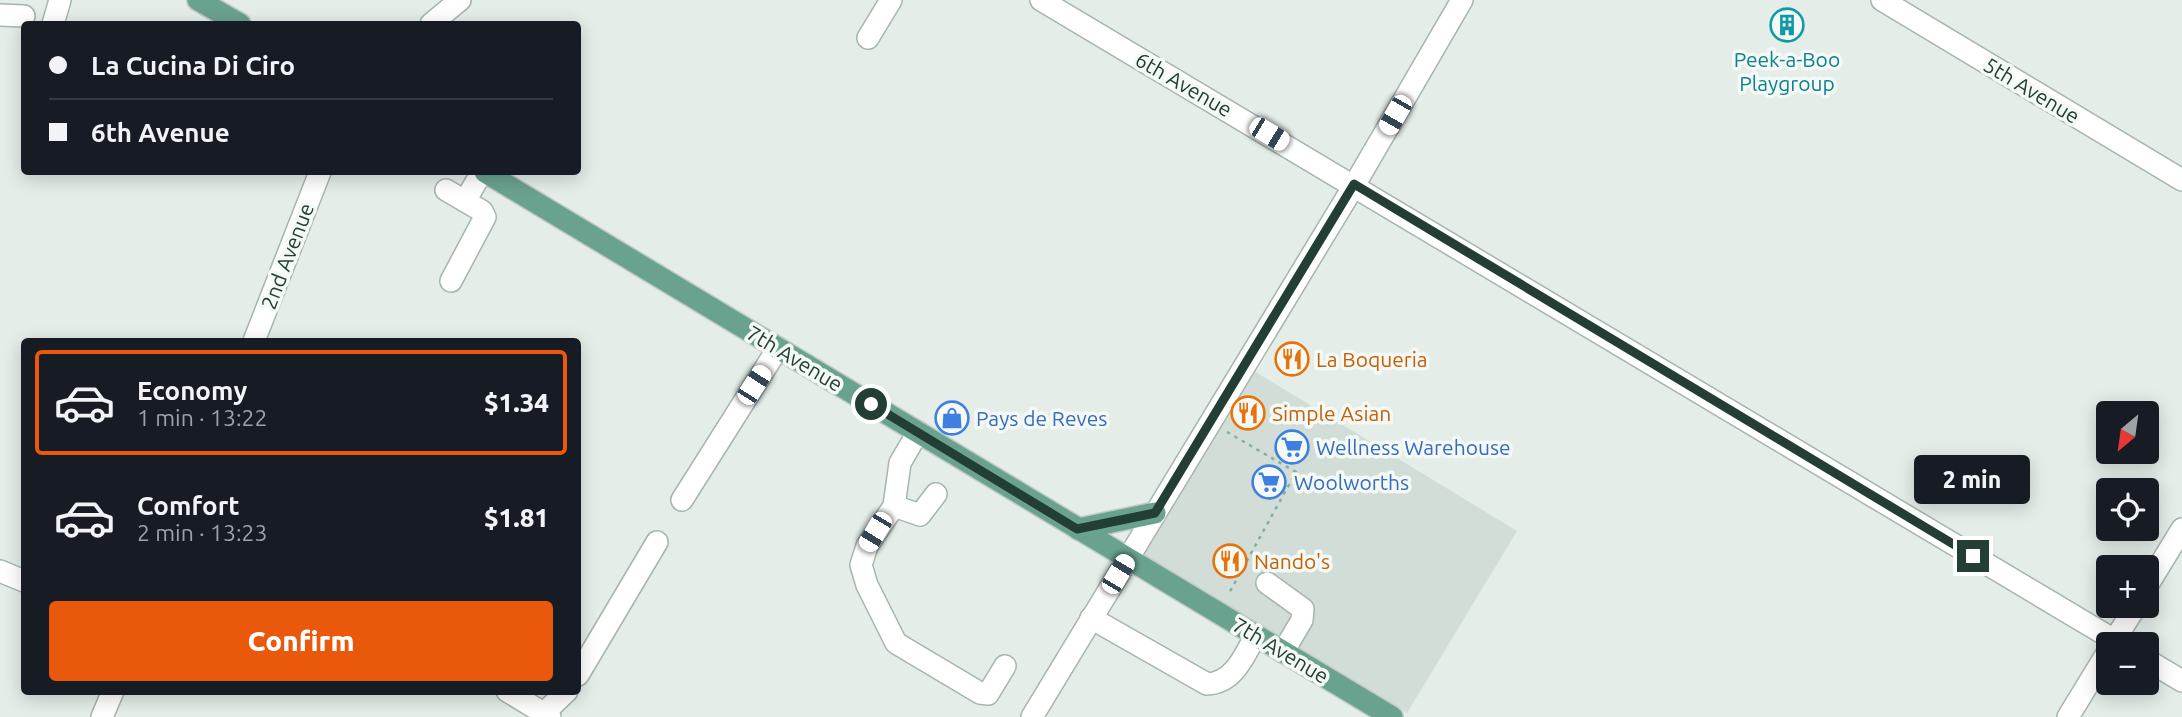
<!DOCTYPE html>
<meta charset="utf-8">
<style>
:root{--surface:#171b24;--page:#242831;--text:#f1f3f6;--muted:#9ea1a6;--line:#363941;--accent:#ea580c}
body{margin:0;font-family:Ubuntu,sans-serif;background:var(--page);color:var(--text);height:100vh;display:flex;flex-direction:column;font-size:26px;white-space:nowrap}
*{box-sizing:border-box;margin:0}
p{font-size:23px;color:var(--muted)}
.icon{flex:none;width:38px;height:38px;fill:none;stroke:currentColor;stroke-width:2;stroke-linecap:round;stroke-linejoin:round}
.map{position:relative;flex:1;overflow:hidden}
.panel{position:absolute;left:21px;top:338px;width:560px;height:357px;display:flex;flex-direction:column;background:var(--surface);border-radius:7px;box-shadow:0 4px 18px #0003}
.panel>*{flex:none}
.hud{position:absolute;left:21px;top:21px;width:560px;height:154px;border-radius:7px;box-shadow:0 4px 18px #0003;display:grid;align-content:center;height:154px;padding:0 28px;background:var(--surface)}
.needle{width:46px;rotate:209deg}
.controls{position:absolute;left:2096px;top:401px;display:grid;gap:14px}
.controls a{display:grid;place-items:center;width:63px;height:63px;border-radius:7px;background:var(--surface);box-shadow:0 4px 18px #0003;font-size:35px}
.end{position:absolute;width:32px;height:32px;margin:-16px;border:9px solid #233e34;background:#fff;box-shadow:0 0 0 4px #fff}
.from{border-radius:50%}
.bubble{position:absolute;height:49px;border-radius:7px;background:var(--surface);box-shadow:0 4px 18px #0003;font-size:23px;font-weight:800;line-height:49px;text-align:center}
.car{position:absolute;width:21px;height:42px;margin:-21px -10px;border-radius:9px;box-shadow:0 0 5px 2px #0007;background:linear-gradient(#fff 24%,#345 0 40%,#fff 0 76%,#345 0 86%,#fff 0)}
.hud b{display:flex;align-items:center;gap:24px;height:66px;font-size:26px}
.hud b+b{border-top:2px solid var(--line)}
.hud i{width:18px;height:18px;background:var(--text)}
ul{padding:12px 0 0;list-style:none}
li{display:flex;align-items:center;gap:21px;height:105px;margin:0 14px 10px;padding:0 14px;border:4px solid transparent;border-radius:7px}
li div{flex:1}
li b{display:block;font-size:26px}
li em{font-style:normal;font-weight:800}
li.selected{border-color:var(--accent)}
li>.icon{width:63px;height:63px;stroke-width:1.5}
.primary-button{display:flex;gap:14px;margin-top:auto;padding:14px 28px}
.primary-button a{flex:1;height:80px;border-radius:7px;background:var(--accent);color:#fff;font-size:28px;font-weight:800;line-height:80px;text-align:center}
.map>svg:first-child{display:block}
.built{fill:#d2ddd7}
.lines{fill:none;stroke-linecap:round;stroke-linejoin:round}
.minor-casing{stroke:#a6b5ae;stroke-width:24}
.major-casing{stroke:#c1c9c6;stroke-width:24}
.path{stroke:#84b09e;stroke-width:2.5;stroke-dasharray:3.5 5;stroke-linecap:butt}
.minor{stroke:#fff;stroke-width:21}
.major{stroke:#69a28e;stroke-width:21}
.route{stroke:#233e34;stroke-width:9}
.labels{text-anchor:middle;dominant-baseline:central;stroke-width:7;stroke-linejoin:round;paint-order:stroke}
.culture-label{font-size:21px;fill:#0d838f;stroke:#f4f9f6}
.street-label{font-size:21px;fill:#233e34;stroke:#f4f9f6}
.food-label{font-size:21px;fill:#c56008;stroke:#f4f9f6;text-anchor:start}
.shop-label{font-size:21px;fill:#366cbe;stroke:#f4f9f6;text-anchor:start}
</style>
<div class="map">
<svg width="2182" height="717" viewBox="0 0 2182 717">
<rect width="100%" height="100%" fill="#e4ede8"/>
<polygon class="built" points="1249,368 1517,531 1407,713 1136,555"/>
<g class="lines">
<defs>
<g id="minor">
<polyline points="1041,0 2121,644"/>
<polyline points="1882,0 2182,180"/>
<polyline points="0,15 24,16"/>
<polyline points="53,24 60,0"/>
<polyline points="431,24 460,0"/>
<polyline points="868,38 891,0"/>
<polyline points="446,190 482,211 485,217 451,281"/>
<polyline points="465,201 482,172"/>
<polyline points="254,341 320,172"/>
<polyline points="918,432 900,463 894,506 867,546 861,565 867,585 896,643 980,693 988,694 1005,666"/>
<polyline points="682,500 778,348"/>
<polyline points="894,506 920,515 936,494"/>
<polyline points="0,571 24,581"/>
<polyline points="1267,583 1303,609 1302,620 1283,652"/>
<polyline points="2147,586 2182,529"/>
<path d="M1091,618L1207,684C1234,683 1244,656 1256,635"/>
<polyline points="2112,644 2136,606"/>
<polyline points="2147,660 2182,681"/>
<polyline points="578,675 657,542"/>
<polyline points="507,691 550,717"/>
<polyline points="544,713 567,691"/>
<polyline points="102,717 113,691"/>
<polyline points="1032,717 1355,184 1462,0"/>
<polyline points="2068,717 2109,650"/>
</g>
<g id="major">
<polyline points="198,0 240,24"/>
<polyline points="485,172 1392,717"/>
<polyline points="1078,529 1155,513"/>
</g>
</defs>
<use href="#minor" class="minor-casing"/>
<use href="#major" class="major-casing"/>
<polyline class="path" points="1227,432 1296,472 1228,595"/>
<use href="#minor" class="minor"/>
<use href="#major" class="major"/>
</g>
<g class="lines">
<polyline class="route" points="871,404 1077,529 1155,513 1354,184 1973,556"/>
</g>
<defs>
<symbol id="building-ring" viewBox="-11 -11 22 22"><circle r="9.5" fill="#f4f9f6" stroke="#0f9aa8" stroke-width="1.5"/><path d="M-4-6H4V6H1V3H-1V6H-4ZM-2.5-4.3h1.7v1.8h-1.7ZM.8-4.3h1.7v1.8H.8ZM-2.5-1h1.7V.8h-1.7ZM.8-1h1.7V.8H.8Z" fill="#0f9aa8"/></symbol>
<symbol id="restaurant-ring" viewBox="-11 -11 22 22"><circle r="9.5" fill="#f4f9f6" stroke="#e8710a" stroke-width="1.5"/><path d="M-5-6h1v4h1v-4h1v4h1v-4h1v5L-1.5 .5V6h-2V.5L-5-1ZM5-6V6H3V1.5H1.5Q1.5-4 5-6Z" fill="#e8710a"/></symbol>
<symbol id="shop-ring" viewBox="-11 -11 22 22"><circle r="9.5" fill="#f4f9f6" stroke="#3f7fe0" stroke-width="1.5"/><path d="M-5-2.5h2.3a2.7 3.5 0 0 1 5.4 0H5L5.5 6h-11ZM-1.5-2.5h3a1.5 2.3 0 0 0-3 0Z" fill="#3f7fe0"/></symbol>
<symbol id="supermarket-ring" viewBox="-11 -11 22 22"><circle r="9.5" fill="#f4f9f6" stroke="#3f7fe0" stroke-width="1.5"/><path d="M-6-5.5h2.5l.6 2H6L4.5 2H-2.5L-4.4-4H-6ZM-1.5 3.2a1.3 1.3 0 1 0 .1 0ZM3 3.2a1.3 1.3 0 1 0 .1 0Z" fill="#3f7fe0"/></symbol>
</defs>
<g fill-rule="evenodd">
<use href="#building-ring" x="1768" y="6" width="38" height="38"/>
<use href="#restaurant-ring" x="1273" y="340" width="38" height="38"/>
<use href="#restaurant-ring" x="1229" y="394" width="38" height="38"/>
<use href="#shop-ring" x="933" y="399" width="38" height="38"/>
<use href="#supermarket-ring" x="1273" y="428" width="38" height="38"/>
<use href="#supermarket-ring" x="1250" y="463" width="38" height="38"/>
<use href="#restaurant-ring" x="1211" y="542" width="38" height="38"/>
</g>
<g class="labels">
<g class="culture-label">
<text x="1787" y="59">Peek-a-Boo<tspan x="1787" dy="24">Playgroup</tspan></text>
</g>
<g class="street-label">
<text transform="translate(1184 84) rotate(30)">6th Avenue</text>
<text transform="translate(2032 90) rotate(31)">5th Avenue</text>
<text transform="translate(287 256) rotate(-69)">2nd Avenue</text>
<text transform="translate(795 358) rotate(31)">7th Avenue</text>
<text transform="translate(1281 650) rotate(31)">7th Avenue</text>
</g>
<g class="food-label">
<text x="1316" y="359">La Boqueria</text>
<text x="1272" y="413">Simple Asian</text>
<text x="1254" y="561">Nando's</text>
</g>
<g class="shop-label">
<text x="976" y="418">Pays de Reves</text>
<text x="1316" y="447">Wellness Warehouse</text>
<text x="1294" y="482">Woolworths</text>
</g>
</g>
</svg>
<div class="controls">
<a><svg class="needle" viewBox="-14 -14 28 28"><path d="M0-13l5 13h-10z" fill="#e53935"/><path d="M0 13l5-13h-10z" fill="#9ea1a6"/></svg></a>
<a><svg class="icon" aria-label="locate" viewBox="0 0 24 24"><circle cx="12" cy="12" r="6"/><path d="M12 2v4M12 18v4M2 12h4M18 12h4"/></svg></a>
<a>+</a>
<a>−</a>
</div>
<i class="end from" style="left:871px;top:404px"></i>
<i class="end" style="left:1973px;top:556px"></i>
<div class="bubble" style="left:1914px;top:455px;width:116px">2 min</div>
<i class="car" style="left:1395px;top:115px;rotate:210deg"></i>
<i class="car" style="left:1269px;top:134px;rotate:121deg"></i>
<i class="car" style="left:754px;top:385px;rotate:33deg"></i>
<i class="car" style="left:875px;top:532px;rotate:211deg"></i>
<i class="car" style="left:1118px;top:574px;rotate:31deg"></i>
<div class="hud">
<b><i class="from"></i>La Cucina Di Ciro</b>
<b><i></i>6th Avenue</b>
</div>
<section class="panel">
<ul>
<li class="selected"><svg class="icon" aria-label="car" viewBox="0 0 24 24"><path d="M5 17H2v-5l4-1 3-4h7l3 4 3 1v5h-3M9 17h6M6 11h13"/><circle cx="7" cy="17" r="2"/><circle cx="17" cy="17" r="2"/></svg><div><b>Economy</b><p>1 min · 13:22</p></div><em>$1.34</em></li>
<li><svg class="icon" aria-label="car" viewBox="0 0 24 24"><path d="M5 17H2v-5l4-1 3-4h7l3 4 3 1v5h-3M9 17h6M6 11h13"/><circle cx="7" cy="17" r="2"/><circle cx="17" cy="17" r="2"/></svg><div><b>Comfort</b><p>2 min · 13:23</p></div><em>$1.81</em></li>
</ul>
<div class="primary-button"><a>Confirm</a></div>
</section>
</div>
